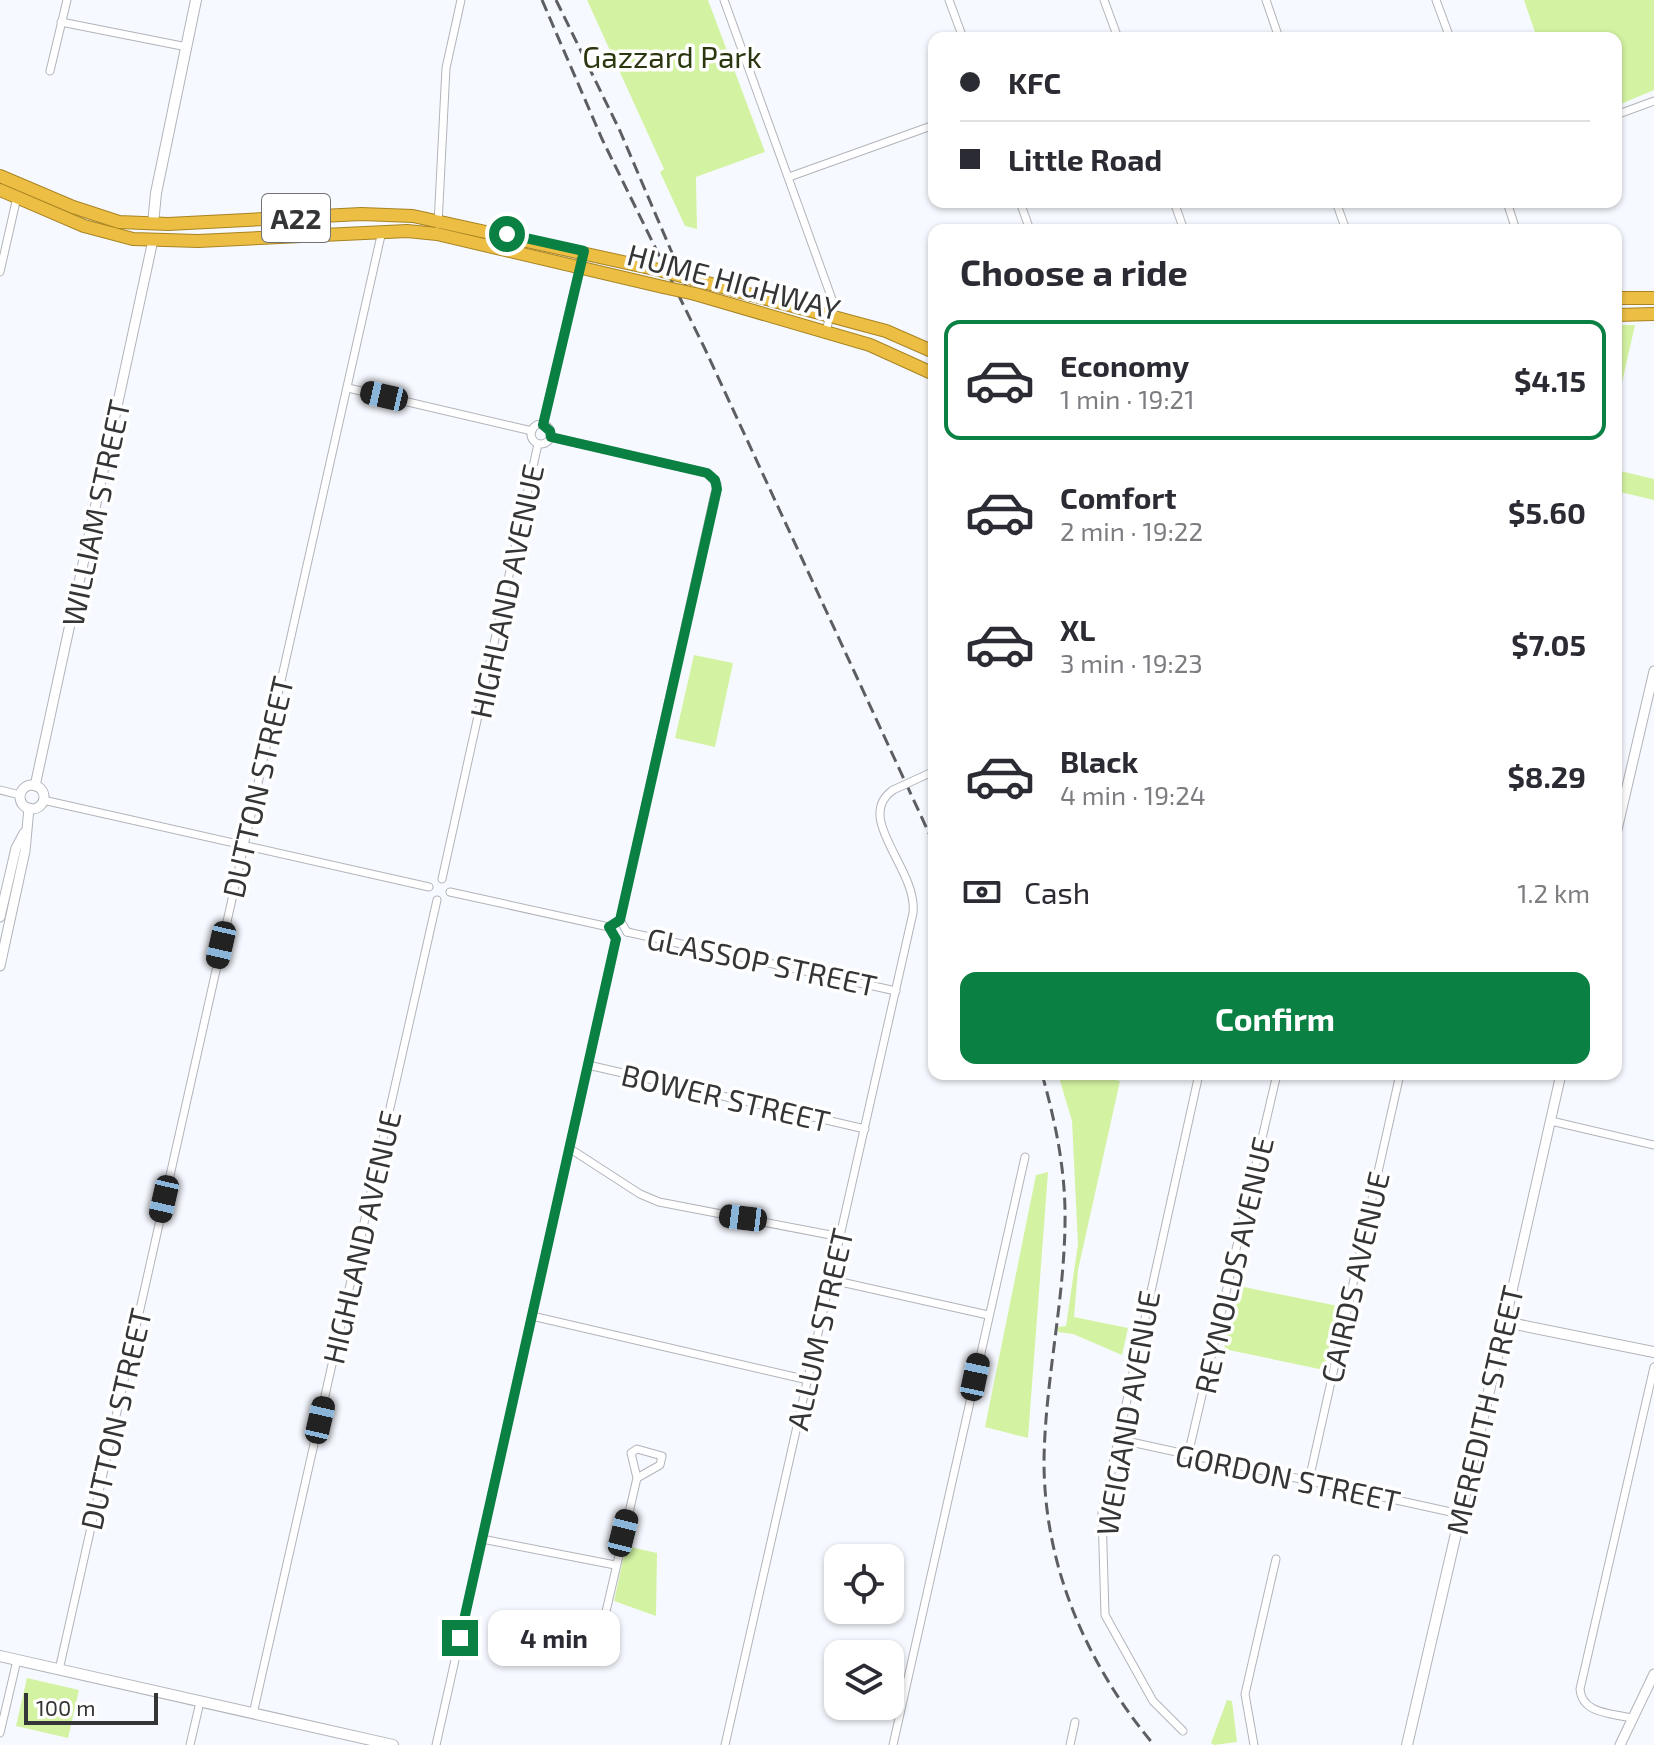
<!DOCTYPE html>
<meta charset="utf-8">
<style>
:root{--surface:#fff;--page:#f7f7f7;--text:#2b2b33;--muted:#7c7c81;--line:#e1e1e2;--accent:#0b8043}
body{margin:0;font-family:"Exo 2",sans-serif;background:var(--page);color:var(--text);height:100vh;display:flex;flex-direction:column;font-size:30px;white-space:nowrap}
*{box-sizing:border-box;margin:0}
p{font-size:26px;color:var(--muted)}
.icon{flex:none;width:44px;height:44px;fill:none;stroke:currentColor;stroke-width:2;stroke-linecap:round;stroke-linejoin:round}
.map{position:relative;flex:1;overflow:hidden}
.drawer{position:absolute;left:928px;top:224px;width:694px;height:856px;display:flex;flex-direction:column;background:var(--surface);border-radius:16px;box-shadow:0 2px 6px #0004}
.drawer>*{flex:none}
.banner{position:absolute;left:928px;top:32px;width:694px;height:176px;border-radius:16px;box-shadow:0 2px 6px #0004;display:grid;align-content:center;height:176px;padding:0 32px;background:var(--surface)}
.tools{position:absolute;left:824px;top:1544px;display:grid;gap:16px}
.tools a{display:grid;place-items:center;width:80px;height:80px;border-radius:16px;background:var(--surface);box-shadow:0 2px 6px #0004;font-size:40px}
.scale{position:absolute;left:24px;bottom:20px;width:134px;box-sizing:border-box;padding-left:8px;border:4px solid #343537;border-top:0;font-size:22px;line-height:28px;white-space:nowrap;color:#343537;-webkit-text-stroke:6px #fff;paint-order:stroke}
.end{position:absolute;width:36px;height:36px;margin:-18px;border:10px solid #0b8043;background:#fff;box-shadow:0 0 0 4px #fff}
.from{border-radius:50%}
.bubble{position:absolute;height:56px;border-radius:16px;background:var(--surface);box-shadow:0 2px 6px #0004;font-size:26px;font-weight:700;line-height:56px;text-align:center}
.car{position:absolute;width:24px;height:48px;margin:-24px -12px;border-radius:10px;box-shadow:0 0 6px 2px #0007;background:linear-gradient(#222 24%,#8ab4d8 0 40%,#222 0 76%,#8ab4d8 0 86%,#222 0)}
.banner b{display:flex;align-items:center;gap:28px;height:76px;font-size:30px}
.banner b+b{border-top:2px solid var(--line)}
.banner i{width:20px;height:20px;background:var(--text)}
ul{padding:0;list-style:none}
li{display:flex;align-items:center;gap:24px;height:120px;margin:0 16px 12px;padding:0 16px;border:4px solid transparent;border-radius:16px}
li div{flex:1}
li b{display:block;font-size:30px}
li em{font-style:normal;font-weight:700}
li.current{border-color:var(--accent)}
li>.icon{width:72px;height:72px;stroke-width:1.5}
h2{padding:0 32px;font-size:36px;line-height:96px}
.pay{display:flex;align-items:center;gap:20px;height:88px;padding:0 32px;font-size:30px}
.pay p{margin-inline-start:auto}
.button{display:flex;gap:16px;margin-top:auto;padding:16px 32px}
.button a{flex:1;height:92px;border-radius:16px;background:var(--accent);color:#fff;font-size:32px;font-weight:700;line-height:92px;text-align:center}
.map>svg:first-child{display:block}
.green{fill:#d4f3a2}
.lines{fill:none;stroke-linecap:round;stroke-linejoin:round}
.minor-casing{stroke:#b2b4ba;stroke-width:9}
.tertiary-casing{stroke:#b2b4ba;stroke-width:11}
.secondary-casing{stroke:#b2b4ba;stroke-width:12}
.trunk-casing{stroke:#a88422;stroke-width:14}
.minor{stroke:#fff;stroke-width:7}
.tertiary{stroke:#fff;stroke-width:9}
.secondary{stroke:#fff;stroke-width:10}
.trunk{stroke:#ecbe44;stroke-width:12}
.rail{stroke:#5d5e61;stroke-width:3;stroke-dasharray:12 6;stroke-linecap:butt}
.minor-bridge-casing{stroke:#b2b4ba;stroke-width:9;stroke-linecap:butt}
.trunk-bridge-casing{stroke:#a88422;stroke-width:14;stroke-linecap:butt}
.minor-bridge{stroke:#fff;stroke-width:7}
.trunk-bridge{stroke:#ecbe44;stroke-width:12}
.route{stroke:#0b8043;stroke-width:10}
.labels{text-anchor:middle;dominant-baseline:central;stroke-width:7;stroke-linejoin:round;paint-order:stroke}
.shield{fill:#fff;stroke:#717273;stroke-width:2}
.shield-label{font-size:28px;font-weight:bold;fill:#343537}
.park-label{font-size:30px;fill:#2a370f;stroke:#fff}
.street-label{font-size:30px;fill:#343537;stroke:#fff}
</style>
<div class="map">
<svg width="1654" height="1745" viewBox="0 0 1654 1745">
<rect width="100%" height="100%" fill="#f6f9ff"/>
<g class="green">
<polygon points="587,0 708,0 765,152 696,177 697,229 685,226 660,172 664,169"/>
<polygon points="1524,0 1654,0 1654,90 1616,106 1616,38 1537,38"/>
<polygon points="1616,325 1635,325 1616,409"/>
<polygon points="1616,470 1654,479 1654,500 1616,491"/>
<polygon points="694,655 733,663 715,747 675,738"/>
<polygon points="1058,1074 1090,1074 1120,1081 1078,1270 1074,1317 1128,1328 1122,1355 1073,1334 1058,1332 1058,1327 1066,1326 1078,1244 1072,1121"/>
<polygon points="1048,1172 1028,1438 985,1427 1036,1175"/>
<polygon points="1239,1286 1338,1306 1324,1370 1224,1349"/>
<polygon points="626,1546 657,1553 656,1616 614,1601"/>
<polygon points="27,1678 79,1690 68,1738 16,1726"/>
<polygon points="1227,1700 1232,1701 1237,1742 1214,1745 1211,1743"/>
</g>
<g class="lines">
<defs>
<g id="minor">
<polyline points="724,0 833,302 826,332"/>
<polyline points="949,0 963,38"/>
<polyline points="1104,0 1118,38"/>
<polyline points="1266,0 1279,38"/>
<polyline points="1436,0 1450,38"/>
<polyline points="61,22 187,47"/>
<polyline points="50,71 67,0"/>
<polyline points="1616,115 1654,101"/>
<polyline points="789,177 934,125"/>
<polyline points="1020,202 1030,230"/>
<polyline points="1174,202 1184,230"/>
<polyline points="1336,202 1346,230"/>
<polyline points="1507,202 1516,230"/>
<polyline points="438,224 446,68 461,0"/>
<polyline points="0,272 17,197"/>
<polyline points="348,388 532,431"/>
<circle cx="541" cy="434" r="10"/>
<polyline points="543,425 583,252"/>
<polyline points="551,437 707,473 717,484 620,920"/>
<polyline points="0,790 20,795"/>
<polyline points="43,800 429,887"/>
<polyline points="442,879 538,444"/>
<polyline points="450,892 609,927"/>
<polyline points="609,927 620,920 627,932"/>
<polyline points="627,932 896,991"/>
<polyline points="588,1065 865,1129"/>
<polyline points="1551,1121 1654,1145"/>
<polyline points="569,1148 640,1194 659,1202 841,1237"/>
<polyline points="832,1280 988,1315"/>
<polyline points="532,1316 808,1380"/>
<polyline points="1117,1439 1460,1514"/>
<polyline points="1188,1455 1277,1074"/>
<polyline points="1309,1480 1400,1074"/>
<polyline points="482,1539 615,1565"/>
<polyline points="602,1651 601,1633 637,1478 631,1453 637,1449 662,1456 660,1465 637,1478"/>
<polyline points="59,1670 382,231"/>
<polyline points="253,1714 437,900"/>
<path d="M1631,1718C1611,1713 1582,1714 1580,1689L1654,1367"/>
<polyline points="1183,1731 1153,1701 1105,1615 1102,1513 1199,1074"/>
<polyline points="0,1733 17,1660"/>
<polyline points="190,1745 200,1702"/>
<polyline points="436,1745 616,939"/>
<path d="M725,1745L913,913C918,869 853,818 893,790"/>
<polyline points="893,1745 1025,1157"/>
<polyline points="1070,1745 1075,1722"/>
<polyline points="1254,1745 1245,1694 1276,1559"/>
</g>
<g id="tertiary">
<circle cx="32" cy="797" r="12"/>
<polyline points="35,786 153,240"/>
<polyline points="1616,834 1654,671"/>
<polyline points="0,917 16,848 24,833"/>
<polyline points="0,966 25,851 29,808"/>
<polyline points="1505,1322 1561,1074"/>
<polyline points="1620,1745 1654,1674"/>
</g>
<g id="secondary">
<polyline points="153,224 156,193 196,0"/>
<polyline points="0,1656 393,1745"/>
<polyline points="1407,1745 1505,1322 1654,1352"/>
</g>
<g id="trunk">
<polyline points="0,176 73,207 119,222 168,224 361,214 413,216 659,270"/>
<polyline points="0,190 84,226 133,239 198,241 407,231 437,234 663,287"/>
<polyline points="689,278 886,331 934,352"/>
<polyline points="695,294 870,345 934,374"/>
<polyline points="1616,298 1654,298"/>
<polyline points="1616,315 1654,314"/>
</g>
</defs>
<use href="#minor" class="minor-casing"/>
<use href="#tertiary" class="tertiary-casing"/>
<use href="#secondary" class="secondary-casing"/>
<use href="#trunk" class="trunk-casing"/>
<use href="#minor" class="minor"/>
<use href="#tertiary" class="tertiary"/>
<use href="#secondary" class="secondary"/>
<use href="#trunk" class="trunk"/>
<g class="rail">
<polyline points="542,0 602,139 705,349 934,844"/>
<polyline points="556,0 620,131 690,295"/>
<path d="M1042,1074C1056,1124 1066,1172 1065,1224C1064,1303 1045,1382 1044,1461C1044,1567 1087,1665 1154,1745"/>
</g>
<defs>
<polyline id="minor-bridge" points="893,790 930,773"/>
<g id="trunk-bridge">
<polyline points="659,270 689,278"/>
<polyline points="663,287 695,294"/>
</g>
</defs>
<use href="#minor-bridge" class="minor-bridge-casing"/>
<use href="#trunk-bridge" class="trunk-bridge-casing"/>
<use href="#minor-bridge" class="minor-bridge"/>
<use href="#trunk-bridge" class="trunk-bridge"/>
</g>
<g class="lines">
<polyline class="route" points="460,1638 614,948 616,939 609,927 620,920 717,489 715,480 707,473 551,437 550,431 543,425 584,251 507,234"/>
</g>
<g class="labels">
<rect class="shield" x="262" y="194" width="68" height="48" rx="6"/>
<g class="shield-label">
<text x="296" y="218">A22</text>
</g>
<g class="park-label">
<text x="672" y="56">Gazzard Park</text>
</g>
<g class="street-label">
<text transform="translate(734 281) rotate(15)">HUME HIGHWAY</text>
<text transform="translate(95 513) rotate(-78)">WILLIAM STREET</text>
<text transform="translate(506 591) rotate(-78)">HIGHLAND AVENUE</text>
<text transform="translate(257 787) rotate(-77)">DUTTON STREET</text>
<text transform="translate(762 961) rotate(12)">GLASSOP STREET</text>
<text transform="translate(726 1097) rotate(13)">BOWER STREET</text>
<text transform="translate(361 1237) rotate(-77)">HIGHLAND AVENUE</text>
<text transform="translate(1233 1265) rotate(-77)">REYNOLDS AVENUE</text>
<text transform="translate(1354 1277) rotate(-77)">CAIRDS AVENUE</text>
<text transform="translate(819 1329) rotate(-77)">ALLUM STREET</text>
<text transform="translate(1484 1410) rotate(-77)">MEREDITH STREET</text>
<text transform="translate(1127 1413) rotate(-80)">WEIGAND AVENUE</text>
<text transform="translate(115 1419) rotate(-77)">DUTTON STREET</text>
<text transform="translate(1288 1477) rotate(12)">GORDON STREET</text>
</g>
</g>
</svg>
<div class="tools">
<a><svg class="icon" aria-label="locate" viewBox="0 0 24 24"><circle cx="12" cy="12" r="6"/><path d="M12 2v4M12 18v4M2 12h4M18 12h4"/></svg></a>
<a><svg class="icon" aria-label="layers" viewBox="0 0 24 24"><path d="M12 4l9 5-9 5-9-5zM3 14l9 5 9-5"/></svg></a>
</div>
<div class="scale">100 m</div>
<i class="end from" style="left:507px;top:234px"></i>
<i class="end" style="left:460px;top:1638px"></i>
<div class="bubble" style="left:488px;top:1610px;width:132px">4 min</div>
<i class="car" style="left:384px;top:396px;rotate:283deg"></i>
<i class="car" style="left:221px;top:945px;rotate:193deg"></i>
<i class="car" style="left:164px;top:1199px;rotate:193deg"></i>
<i class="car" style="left:743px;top:1218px;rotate:277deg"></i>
<i class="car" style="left:975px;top:1377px;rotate:12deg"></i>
<i class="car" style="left:320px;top:1420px;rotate:13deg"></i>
<i class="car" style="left:623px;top:1533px;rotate:14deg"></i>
<div class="banner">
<b><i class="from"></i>KFC</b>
<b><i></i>Little Road</b>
</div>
<section class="drawer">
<h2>Choose a ride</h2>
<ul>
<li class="current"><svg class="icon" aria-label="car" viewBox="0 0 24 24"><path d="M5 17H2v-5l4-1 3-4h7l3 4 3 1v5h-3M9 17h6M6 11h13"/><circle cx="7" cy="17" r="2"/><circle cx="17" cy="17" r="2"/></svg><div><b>Economy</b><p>1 min · 19:21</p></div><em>$4.15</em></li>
<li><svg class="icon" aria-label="car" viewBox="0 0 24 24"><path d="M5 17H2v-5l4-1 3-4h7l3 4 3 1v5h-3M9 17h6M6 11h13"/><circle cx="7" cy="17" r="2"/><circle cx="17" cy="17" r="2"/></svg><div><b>Comfort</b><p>2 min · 19:22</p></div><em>$5.60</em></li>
<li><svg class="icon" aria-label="car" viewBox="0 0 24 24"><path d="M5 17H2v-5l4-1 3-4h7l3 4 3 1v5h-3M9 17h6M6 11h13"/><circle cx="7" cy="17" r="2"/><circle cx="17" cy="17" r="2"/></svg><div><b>XL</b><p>3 min · 19:23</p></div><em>$7.05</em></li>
<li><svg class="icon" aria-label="car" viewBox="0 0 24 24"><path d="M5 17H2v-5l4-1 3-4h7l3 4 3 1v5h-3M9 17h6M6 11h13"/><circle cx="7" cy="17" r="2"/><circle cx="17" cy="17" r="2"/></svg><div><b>Black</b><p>4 min · 19:24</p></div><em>$8.29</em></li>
</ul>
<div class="pay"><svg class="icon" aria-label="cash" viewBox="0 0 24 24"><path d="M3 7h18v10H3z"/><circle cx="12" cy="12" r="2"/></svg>Cash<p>1.2 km</p></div>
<div class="button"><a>Confirm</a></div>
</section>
</div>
